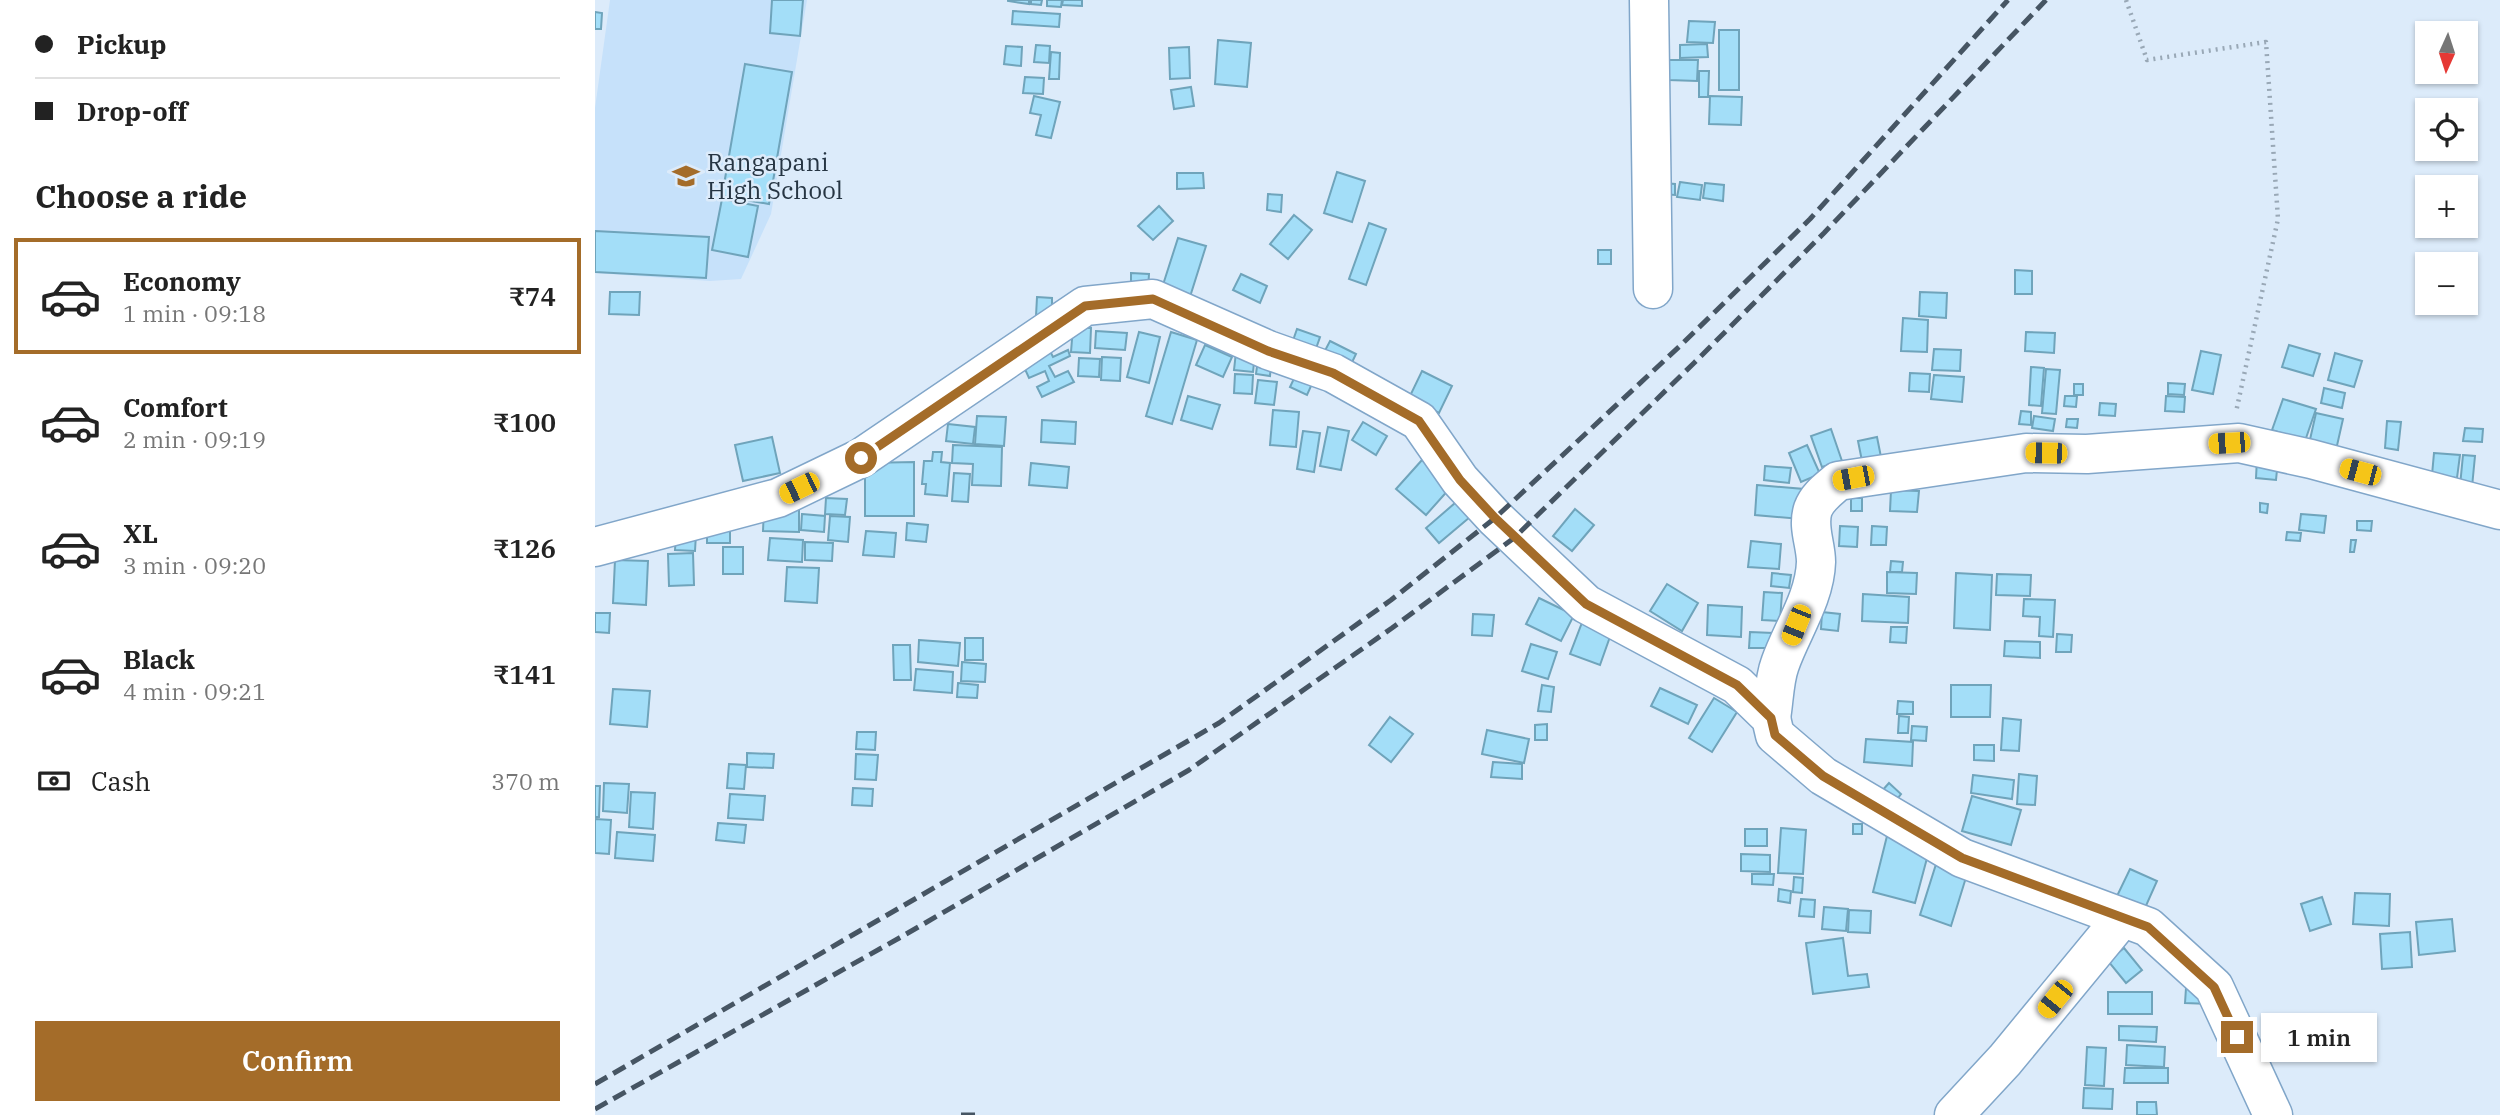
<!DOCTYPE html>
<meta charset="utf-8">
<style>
:root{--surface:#fff;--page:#f6f6f6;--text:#222;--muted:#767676;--line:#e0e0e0;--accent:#a46c29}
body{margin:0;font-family:"IBM Plex Serif",serif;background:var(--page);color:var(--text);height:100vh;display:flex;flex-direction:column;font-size:26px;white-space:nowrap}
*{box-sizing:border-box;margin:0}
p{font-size:23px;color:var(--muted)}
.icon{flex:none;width:38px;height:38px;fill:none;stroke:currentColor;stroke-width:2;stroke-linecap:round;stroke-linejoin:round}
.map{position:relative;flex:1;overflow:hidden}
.panel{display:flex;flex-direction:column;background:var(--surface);width:595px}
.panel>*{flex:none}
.guide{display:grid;align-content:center;height:154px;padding:0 35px;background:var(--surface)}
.needle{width:46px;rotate:183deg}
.fabs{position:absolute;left:1820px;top:21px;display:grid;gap:14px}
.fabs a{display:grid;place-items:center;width:63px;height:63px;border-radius:0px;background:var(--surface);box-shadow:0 2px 5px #0004;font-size:35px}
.end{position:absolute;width:32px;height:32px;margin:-16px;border:9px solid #a46c29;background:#fff;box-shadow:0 0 0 4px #fff}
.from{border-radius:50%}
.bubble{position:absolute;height:49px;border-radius:0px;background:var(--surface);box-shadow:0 2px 5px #0004;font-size:23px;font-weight:600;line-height:49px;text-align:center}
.car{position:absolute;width:21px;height:42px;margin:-21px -10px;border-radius:9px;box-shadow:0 0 5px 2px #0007;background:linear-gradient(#f5c518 24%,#345 0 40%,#f5c518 0 76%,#345 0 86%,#f5c518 0)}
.guide b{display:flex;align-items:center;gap:24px;height:66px;font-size:26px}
.guide b+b{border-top:2px solid var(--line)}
.guide i{width:18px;height:18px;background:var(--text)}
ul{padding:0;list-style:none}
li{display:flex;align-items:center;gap:21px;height:116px;margin:0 14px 10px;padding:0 21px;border:4px solid transparent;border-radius:0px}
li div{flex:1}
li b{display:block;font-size:26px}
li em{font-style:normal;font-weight:600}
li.selected{border-color:var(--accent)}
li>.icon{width:63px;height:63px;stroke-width:1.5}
h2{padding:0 35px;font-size:32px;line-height:84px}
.pay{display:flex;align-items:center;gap:18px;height:77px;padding:0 35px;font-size:26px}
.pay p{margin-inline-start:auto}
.action{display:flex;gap:14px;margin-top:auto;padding:14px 35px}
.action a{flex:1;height:80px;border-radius:0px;background:var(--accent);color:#fff;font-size:28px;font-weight:600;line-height:80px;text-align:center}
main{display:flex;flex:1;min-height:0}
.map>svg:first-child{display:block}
.built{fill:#c6e1fa}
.building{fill:#a3def8;stroke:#6fa4bb;stroke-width:2}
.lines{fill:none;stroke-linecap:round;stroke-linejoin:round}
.minor-casing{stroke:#81a6c9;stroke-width:41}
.path{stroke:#99a8b6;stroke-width:4.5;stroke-dasharray:2 5;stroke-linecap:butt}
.minor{stroke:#fff;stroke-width:38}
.rail{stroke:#465563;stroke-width:5;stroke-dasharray:14 7;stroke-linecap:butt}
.route{stroke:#a46c29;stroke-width:9}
.labels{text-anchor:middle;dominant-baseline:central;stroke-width:5;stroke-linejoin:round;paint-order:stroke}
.poi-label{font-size:24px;fill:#263543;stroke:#dcebfa;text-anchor:start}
</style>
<main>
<section class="panel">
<div class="guide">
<b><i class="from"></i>Pickup</b>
<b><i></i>Drop-off</b>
</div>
<h2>Choose a ride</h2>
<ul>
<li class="selected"><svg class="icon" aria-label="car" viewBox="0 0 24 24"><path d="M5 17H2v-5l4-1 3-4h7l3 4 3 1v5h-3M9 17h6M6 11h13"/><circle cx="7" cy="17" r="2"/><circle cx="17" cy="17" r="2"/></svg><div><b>Economy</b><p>1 min · 09:18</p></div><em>₹74</em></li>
<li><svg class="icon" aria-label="car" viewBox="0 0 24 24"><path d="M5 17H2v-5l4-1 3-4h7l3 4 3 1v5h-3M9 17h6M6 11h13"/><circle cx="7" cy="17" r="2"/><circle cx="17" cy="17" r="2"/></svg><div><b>Comfort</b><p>2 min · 09:19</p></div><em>₹100</em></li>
<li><svg class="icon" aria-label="car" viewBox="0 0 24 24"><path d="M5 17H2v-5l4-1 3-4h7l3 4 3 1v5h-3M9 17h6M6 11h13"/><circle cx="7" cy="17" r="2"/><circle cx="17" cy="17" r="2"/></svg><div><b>XL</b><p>3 min · 09:20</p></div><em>₹126</em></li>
<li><svg class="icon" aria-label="car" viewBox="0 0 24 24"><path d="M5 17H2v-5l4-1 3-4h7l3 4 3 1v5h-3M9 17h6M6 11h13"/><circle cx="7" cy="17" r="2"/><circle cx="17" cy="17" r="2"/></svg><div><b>Black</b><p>4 min · 09:21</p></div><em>₹141</em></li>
</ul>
<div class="pay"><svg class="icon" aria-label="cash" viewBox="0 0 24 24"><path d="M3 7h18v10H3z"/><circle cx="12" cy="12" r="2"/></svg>Cash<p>370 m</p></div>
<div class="action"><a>Confirm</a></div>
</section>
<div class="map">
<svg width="1905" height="1115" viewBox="0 0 1905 1115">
<rect width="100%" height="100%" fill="#dcebfa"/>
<polygon class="built" points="15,0 212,0 176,214 146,279 115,281 0,273 0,108"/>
<g class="building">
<polygon points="177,0 208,0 205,36 175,33"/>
<polygon points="413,0 434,0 434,4 413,1"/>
<polygon points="436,0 447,0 446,5 436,4"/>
<polygon points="452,0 467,0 466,7 452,6"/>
<polygon points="468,0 487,0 487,6 467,5"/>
<polygon points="418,11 465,14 464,27 417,24"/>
<polygon points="0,12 7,13 6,29 0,29"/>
<polygon points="1094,21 1120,22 1118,43 1092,42"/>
<rect x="1124" y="30" width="20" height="60"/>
<polygon points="623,40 656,43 652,87 620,84"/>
<polygon points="1112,44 1113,57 1085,58 1085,45"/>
<polygon points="441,45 455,46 454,63 439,62"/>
<polygon points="411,46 427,47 426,66 409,64"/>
<polygon points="594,47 595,78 575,79 574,48"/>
<polygon points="456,52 465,53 464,79 454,79"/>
<polygon points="1074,60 1103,60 1102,81 1074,80"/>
<polygon points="150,64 197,72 174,204 127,196"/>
<polygon points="1104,71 1114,71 1113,97 1104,97"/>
<polygon points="430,77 449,78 448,94 428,93"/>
<polygon points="596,87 599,106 579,109 576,90"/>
<polygon points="439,96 465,102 456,138 441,135 446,115 435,113"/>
<polygon points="1115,96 1147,97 1146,125 1114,124"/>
<polygon points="742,172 770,181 757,222 729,213"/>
<polygon points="582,173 608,173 609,188 582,189"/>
<polygon points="1085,182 1107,185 1105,200 1082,197"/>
<polygon points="1068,183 1080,184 1080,195 1067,194"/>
<polygon points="1110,183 1129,185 1128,201 1108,198"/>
<polygon points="673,194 687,195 686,212 672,210"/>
<polygon points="127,199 163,206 153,257 117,250"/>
<polygon points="564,206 578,221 558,240 543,226"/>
<polygon points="699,215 717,230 693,259 675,244"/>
<polygon points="774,223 791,229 771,285 754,279"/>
<polygon points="0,231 114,237 111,278 0,272"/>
<polygon points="583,238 611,246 594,300 566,291"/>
<rect x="1003" y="250" width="13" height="14"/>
<polygon points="1420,270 1437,271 1437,294 1420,294"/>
<polygon points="536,273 554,274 553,291 536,290"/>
<polygon points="646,274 672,286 665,303 638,290"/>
<polygon points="15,292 45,292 44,315 14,314"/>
<polygon points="1325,292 1352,293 1351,318 1324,316"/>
<polygon points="442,297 457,298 457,317 441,316"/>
<polygon points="1308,318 1333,320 1332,352 1306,351"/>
<polygon points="478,327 496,328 495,353 476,352"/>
<polygon points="702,329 725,337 717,360 694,352"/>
<polygon points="501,331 532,333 530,350 500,348"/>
<polygon points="544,332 565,337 554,383 532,377"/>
<polygon points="576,332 602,340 577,424 551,416"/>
<polygon points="1431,332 1460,333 1459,353 1430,351"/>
<polygon points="735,341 761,354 750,377 723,364"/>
<polygon points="610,345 637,357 628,377 601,365"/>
<polygon points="1694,345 1725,354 1718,376 1687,367"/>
<polygon points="453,347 458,357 473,350 475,356 454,366 460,377 473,371 479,382 447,397 442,387 454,381 450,371 434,378 429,367"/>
<polygon points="1339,349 1366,350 1365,371 1337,370"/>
<polygon points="664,351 677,352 675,376 661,374"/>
<polygon points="1606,351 1626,355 1618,394 1597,390"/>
<polygon points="641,352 660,353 658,372 639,370"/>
<polygon points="1740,353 1767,361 1759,387 1733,380"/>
<polygon points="507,357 526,358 525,381 506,380"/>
<polygon points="484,358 505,359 504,377 483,376"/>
<polygon points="1436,367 1449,368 1446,406 1434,405"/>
<polygon points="704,368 721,375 712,395 695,387"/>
<polygon points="1451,369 1465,370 1461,414 1447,413"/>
<polygon points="827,371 857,386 844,413 814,398"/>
<polygon points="1315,373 1335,374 1334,392 1314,391"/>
<polygon points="640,374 658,375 657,394 639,393"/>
<polygon points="1339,375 1369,377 1367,402 1336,399"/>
<polygon points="663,380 682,382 679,405 660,403"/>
<polygon points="1573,383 1590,384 1589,395 1573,394"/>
<rect x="1479" y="384" width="9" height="11"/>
<polygon points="1729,388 1750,393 1747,408 1726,403"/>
<polygon points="593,396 625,405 617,429 586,420"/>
<polygon points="1470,396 1482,396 1481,407 1469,406"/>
<polygon points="1571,396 1590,397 1589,412 1570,411"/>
<polygon points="1688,399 1721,409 1710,441 1677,430"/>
<polygon points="1505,403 1521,404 1520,416 1504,415"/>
<polygon points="678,410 704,412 701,447 675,445"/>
<polygon points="1426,411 1436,412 1436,425 1424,424"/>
<polygon points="1721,413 1748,419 1741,450 1714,444"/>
<polygon points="382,416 411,417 409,446 380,444"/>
<polygon points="1439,416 1460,419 1458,431 1437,428"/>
<polygon points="1472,419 1483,419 1482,428 1471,427"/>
<polygon points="447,420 481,422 480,444 446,442"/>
<polygon points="1792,421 1806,422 1803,450 1790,448"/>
<polygon points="768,422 792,436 781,455 757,440"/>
<polygon points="353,424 380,427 378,444 351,441"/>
<polygon points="733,427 754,431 746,470 725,466"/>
<polygon points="1870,428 1888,429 1887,442 1868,441"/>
<polygon points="1236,429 1247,461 1227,467 1216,436"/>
<polygon points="708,431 725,433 719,472 702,469"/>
<polygon points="177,437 185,473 148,481 140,445"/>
<polygon points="1282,437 1286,457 1267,461 1263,441"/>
<polygon points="358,445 407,447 406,486 377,485 378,464 357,463"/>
<polygon points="1212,445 1225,474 1206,482 1194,453"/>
<polygon points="338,452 347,452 346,462 355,463 352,496 330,494 331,484 327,484 329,461 337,461"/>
<polygon points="1839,453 1865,455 1862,478 1837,475"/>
<polygon points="1868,455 1880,456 1877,487 1865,486"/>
<polygon points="1662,458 1683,460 1681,480 1661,478"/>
<polygon points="827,460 856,487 831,515 801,489"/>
<polygon points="319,462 319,516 270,516 270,463"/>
<polygon points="436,463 474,467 472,488 434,485"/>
<polygon points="1170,466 1196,468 1194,483 1169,480"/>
<polygon points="359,473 375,474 373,502 357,501"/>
<polygon points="1162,485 1209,489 1206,519 1160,515"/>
<polygon points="1296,490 1324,491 1322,512 1295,511"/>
<polygon points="867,497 881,512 844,543 831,528"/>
<polygon points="231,498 252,499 250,515 230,514"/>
<rect x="1256" y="498" width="11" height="13"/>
<polygon points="1665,503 1673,504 1672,513 1665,512"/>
<polygon points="169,507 204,508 204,532 168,531"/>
<polygon points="980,509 999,525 977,551 958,536"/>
<polygon points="207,514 230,516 229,532 206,530"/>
<polygon points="1706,514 1731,516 1729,533 1704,530"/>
<polygon points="235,516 255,517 253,542 233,540"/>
<polygon points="1762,521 1777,521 1776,531 1762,530"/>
<rect x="112" y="523" width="23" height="20"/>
<polygon points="312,523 333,525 331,542 311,540"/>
<polygon points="1245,526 1263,527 1262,547 1244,546"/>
<polygon points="1277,526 1292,527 1291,545 1276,545"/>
<polygon points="271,531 301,533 299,557 268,555"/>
<polygon points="1692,532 1706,533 1705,541 1691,540"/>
<polygon points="81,533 101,534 100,551 80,550"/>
<polygon points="175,538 208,540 207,562 173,560"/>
<polygon points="1756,540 1761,540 1759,552 1755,552"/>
<polygon points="1156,541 1186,544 1184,569 1153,567"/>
<polygon points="210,542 238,543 237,561 210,560"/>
<rect x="128" y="547" width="20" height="27"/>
<polygon points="98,553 99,585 74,586 73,554"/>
<polygon points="20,560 53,561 51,605 18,603"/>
<polygon points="1296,561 1308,562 1307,572 1295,572"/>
<polygon points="192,567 224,568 222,603 190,601"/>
<polygon points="1292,572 1322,573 1321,594 1292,593"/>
<polygon points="1177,573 1196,575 1194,588 1176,586"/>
<polygon points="1361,573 1397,575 1395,630 1359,628"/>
<polygon points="1402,574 1436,575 1435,596 1401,595"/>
<polygon points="1072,584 1103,603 1087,631 1055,611"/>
<polygon points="1169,592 1187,593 1185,621 1167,620"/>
<polygon points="1268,594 1314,597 1313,623 1267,621"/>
<polygon points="944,598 979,615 966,641 931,624"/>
<polygon points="1429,599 1460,600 1458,637 1444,636 1445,617 1428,616"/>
<polygon points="1113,605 1147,607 1146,637 1112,635"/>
<polygon points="1227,612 1245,614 1243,631 1226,629"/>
<polygon points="0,613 15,613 14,633 0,632"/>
<polygon points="878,614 899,615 897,636 877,635"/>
<polygon points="988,620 1017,631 1005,665 975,654"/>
<polygon points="1296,627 1312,627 1311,643 1295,642"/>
<polygon points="1155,632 1178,633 1177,648 1154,648"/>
<polygon points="1462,634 1477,635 1476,652 1461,652"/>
<rect x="370" y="638" width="18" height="22"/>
<polygon points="324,640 365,643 363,666 323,662"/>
<polygon points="1410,641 1445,642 1445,658 1409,656"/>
<polygon points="936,644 962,652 953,679 927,671"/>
<polygon points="298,645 315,645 316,680 299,680"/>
<polygon points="367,662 391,664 390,682 366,681"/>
<polygon points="321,669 358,672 357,693 319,690"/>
<polygon points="363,683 383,685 382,698 362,697"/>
<polygon points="947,685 959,687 956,712 943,711"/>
<polygon points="1356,685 1396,685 1395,717 1356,717"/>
<polygon points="1065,688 1102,705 1093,724 1056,706"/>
<polygon points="18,689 55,691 52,727 15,724"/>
<polygon points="1119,698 1142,712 1117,752 1094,738"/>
<polygon points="1303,701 1318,702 1318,714 1302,714"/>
<polygon points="1304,716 1314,717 1313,733 1303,733"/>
<polygon points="795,717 818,734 796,762 774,745"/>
<polygon points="1408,718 1426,720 1424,751 1406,750"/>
<polygon points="952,724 952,740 940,740 940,725"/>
<polygon points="1317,726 1332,727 1331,741 1316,740"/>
<polygon points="892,730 934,739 929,763 887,754"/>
<polygon points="262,732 281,732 280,750 261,749"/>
<polygon points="1271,739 1318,742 1317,766 1269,762"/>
<polygon points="1379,745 1399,745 1399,761 1379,760"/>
<polygon points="152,753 179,754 178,768 152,767"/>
<polygon points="261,754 283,755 281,780 260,779"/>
<polygon points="898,762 927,764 927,779 896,777"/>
<polygon points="134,764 151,765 149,789 132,788"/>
<polygon points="1424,774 1442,776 1440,805 1422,804"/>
<polygon points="1378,775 1419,780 1417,799 1376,793"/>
<polygon points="9,783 34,784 32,813 8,811"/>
<polygon points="1294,783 1306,794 1299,803 1286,792"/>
<polygon points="0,786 5,786 4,817 0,817"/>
<polygon points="258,788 278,789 277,806 257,805"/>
<polygon points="36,792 60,793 58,829 34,827"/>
<polygon points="135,794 170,796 168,820 133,818"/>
<polygon points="1377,796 1426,810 1416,845 1367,831"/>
<polygon points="0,819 16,820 14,854 0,853"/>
<polygon points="123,823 151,825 149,843 121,840"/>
<rect x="1258" y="824" width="9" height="10"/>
<polygon points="1186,828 1211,830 1208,874 1183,873"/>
<rect x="1150" y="829" width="22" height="17"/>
<polygon points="22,832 60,835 58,861 20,858"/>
<polygon points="1292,836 1335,847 1320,903 1278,892"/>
<polygon points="1146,854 1175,855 1175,872 1146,871"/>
<polygon points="1342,861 1373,871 1356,926 1325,915"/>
<polygon points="1535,869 1562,881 1550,908 1522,896"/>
<polygon points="1157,874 1179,874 1178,885 1157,884"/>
<polygon points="1199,877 1208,878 1207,893 1198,892"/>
<polygon points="1184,889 1196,891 1195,903 1183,901"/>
<polygon points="1760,893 1795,894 1794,926 1758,924"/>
<polygon points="1727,897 1736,924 1715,931 1706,904"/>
<polygon points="1206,899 1220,900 1219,917 1204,916"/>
<polygon points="1229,907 1253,909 1251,931 1227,929"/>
<polygon points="1254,910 1276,911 1275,933 1253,932"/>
<polygon points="1857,919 1860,951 1824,955 1821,922"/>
<polygon points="1815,932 1817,967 1787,969 1785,934"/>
<polygon points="1248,938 1253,976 1272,974 1274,987 1218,994 1211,943"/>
<polygon points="1529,948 1547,970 1531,983 1513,961"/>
<polygon points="1591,988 1616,989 1615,1004 1590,1003"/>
<rect x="1513" y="992" width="44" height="22"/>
<polygon points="1524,1026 1562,1027 1561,1042 1524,1040"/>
<polygon points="1532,1045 1570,1047 1569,1067 1531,1065"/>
<polygon points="1492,1047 1511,1048 1509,1086 1490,1085"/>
<polygon points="1530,1068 1573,1068 1573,1083 1529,1083"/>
<polygon points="1489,1088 1518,1089 1517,1109 1488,1108"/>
<polygon points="1542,1102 1561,1102 1562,1115 1542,1115"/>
</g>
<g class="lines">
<defs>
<g id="minor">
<polyline points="1054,0 1058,289"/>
<polyline points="0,547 183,498 266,458 490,306 558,299 673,350 738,373 824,421 865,480 900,518 991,604 1142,685 1176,718 1180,735 1228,776 1367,858 1553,927 1619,987 1678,1115"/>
<path d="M1176,718C1179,701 1179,680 1185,664C1196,632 1220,598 1221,562C1221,544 1212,527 1218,509C1223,496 1234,489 1243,481L1431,453L1492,454L1644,443L1716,459L1905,510"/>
<polyline points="1359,1115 1410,1060 1527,918"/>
</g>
</defs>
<use href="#minor" class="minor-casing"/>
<polyline class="path" points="1531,0 1552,60 1671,42 1683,219 1641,412"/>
<use href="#minor" class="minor"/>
<g class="rail">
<polyline points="0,1084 624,723 796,600 900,518 1086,345 1215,219 1413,0"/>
<polyline points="0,1109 306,937 594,770 797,628 919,538 1099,363 1229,233 1451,0"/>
<polyline points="366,1115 380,1115"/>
</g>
</g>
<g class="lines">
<polyline class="route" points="266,458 490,306 558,299 673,351 738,373 824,421 865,480 900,518 991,604 1142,685 1176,718 1180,735 1228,776 1367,858 1553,927 1619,987 1642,1037"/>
</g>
<defs>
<symbol id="school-bare" viewBox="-9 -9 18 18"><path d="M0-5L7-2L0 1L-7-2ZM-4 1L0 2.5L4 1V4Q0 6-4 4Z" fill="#a46c29" stroke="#dcebfa" stroke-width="2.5" paint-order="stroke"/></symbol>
</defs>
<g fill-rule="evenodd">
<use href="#school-bare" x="72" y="157" width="38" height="38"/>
</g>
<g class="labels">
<g class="poi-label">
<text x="112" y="162">Rangapani<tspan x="112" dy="28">High School</tspan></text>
</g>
</g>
</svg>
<div class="fabs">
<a><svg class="needle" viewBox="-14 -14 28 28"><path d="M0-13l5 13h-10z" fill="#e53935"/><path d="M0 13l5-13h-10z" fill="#767676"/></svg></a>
<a><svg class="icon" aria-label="locate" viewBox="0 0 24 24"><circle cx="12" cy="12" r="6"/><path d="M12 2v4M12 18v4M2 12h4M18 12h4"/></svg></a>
<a>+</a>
<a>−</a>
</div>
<i class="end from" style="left:266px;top:458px"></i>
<i class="end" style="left:1642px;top:1037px"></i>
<div class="bubble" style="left:1666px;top:1013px;width:116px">1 min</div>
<i class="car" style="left:1634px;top:443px;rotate:267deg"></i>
<i class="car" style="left:1451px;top:453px;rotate:271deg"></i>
<i class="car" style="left:1765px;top:472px;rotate:285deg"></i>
<i class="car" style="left:1258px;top:478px;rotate:259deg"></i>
<i class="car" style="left:204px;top:488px;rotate:244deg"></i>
<i class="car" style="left:1201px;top:625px;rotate:202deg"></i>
<i class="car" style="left:1460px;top:999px;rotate:219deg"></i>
</div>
</main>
